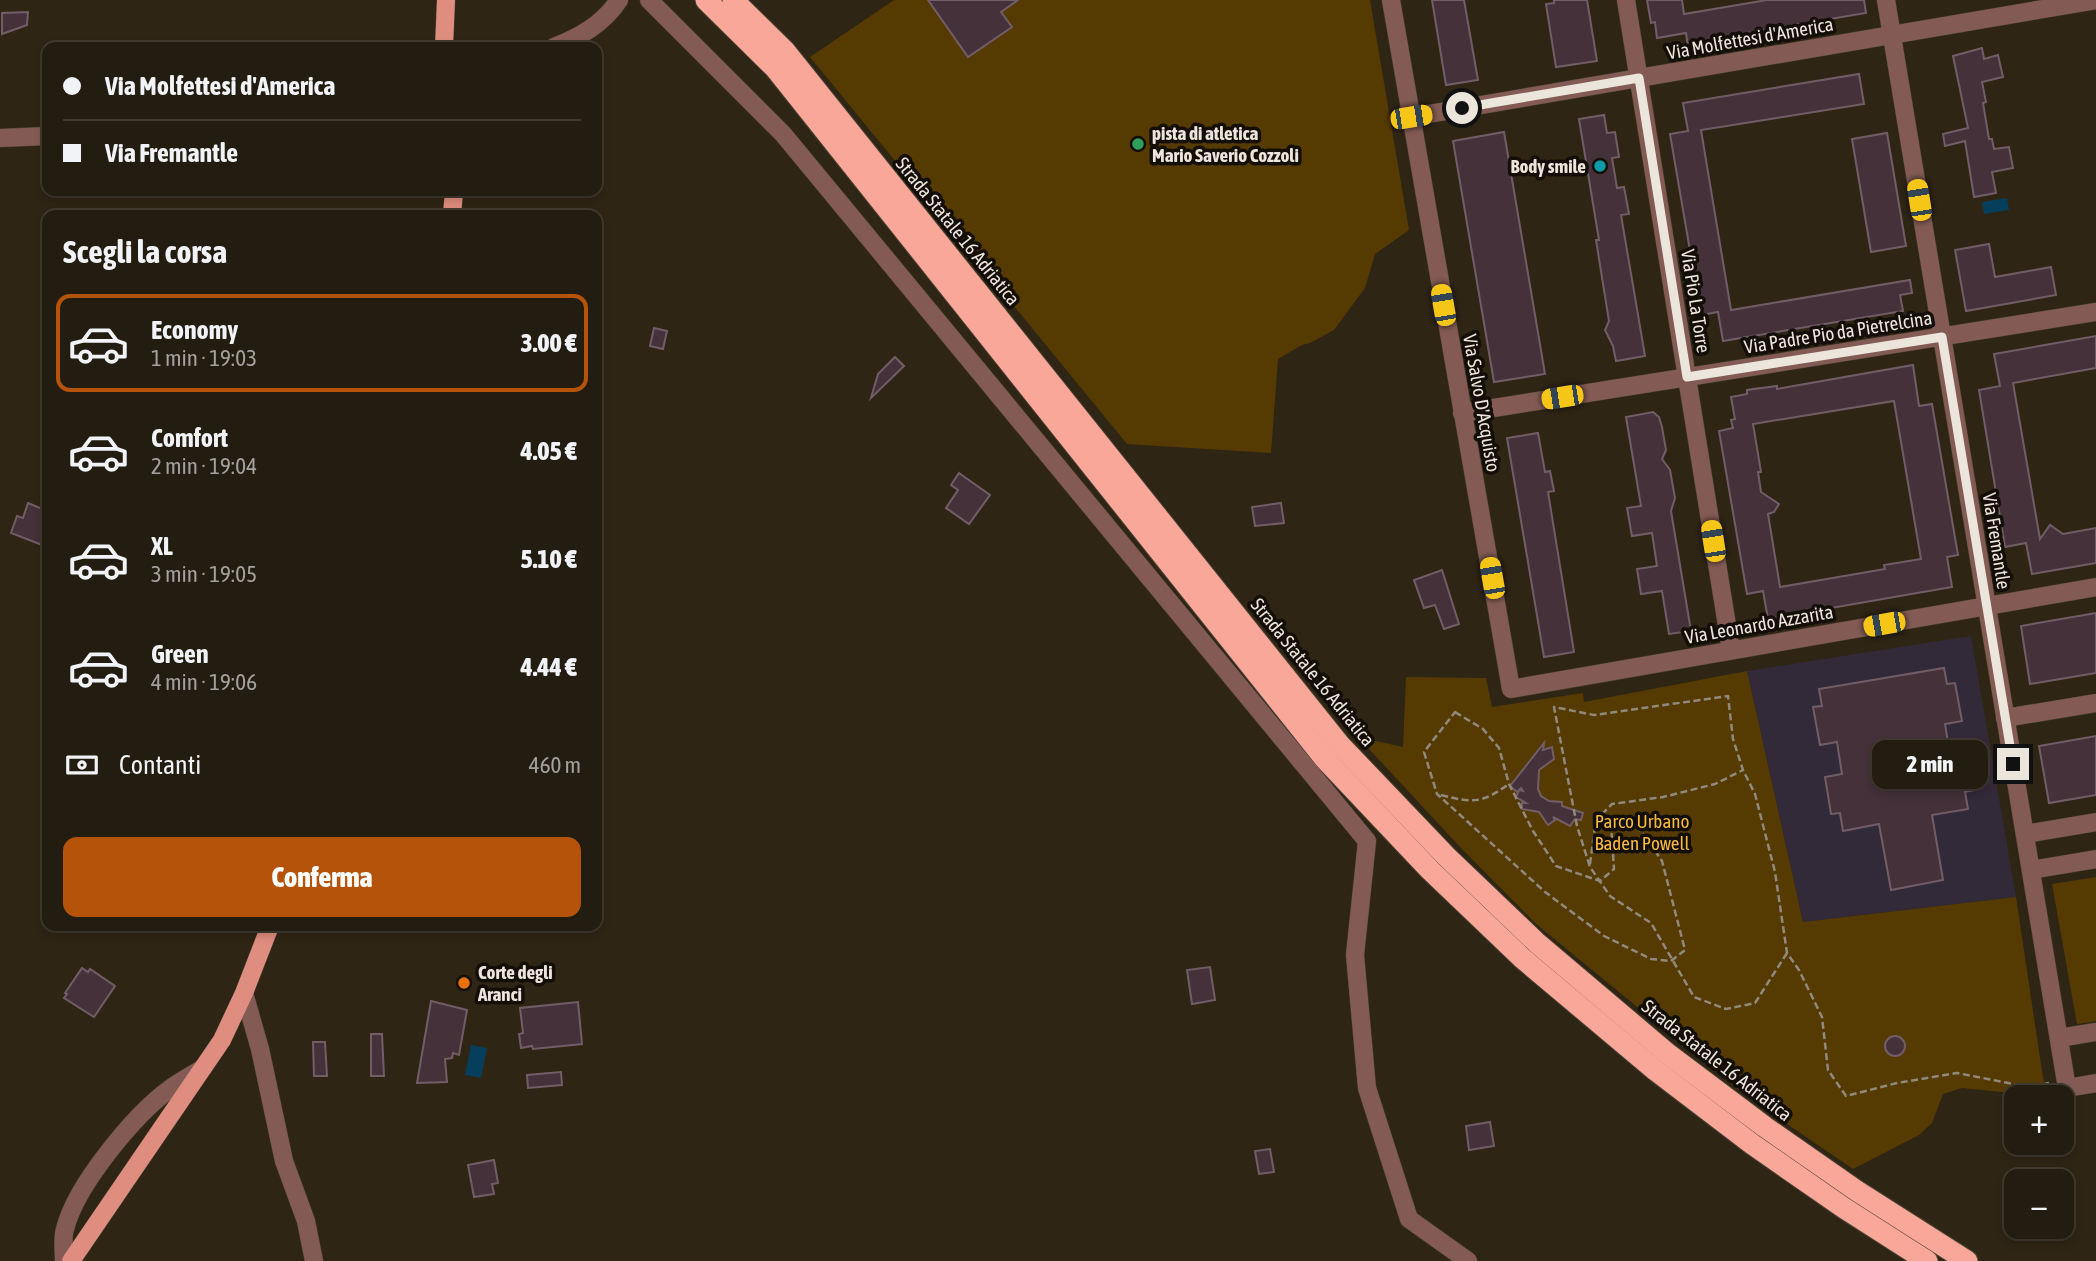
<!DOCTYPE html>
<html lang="it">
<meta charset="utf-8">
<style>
:root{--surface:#231c10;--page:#2f291e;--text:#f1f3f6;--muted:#a3a19f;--line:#403a30;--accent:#b45309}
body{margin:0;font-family:"Asap Condensed",sans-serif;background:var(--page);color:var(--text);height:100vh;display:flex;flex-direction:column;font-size:26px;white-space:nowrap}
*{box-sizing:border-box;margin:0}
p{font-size:23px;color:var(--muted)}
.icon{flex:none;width:38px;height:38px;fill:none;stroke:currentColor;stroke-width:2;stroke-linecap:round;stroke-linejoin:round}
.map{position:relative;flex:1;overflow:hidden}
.sheet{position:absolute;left:42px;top:210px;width:560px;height:721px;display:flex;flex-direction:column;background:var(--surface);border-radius:14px;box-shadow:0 4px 10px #0003,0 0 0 2px var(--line)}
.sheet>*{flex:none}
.hud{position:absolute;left:42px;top:42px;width:560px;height:154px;border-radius:14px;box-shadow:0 4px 10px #0003,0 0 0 2px var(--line);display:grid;align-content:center;height:154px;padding:0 21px;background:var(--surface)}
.buttons{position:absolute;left:2004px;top:1085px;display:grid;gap:14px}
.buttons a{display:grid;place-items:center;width:70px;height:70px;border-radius:14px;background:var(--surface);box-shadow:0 4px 10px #0003,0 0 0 2px var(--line);font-size:35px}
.end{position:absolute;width:32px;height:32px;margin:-16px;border:9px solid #ebe5db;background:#111;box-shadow:0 0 0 4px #111}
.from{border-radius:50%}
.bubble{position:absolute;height:49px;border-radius:14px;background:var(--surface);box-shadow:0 4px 10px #0003,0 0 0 2px var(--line);font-size:23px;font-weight:800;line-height:49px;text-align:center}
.car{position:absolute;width:21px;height:42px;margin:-21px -10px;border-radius:9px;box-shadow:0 0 5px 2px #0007;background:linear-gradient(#f5c518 24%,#345 0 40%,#f5c518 0 76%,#345 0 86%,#f5c518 0)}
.hud b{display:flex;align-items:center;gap:24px;height:66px;font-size:26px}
.hud b+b{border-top:2px solid var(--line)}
.hud i{width:18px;height:18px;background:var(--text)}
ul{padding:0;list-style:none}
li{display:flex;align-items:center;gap:21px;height:98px;margin:0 14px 10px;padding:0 7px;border:4px solid transparent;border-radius:14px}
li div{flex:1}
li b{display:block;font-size:26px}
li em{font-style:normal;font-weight:800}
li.current{border-color:var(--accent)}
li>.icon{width:63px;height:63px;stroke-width:1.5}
h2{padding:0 21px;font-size:32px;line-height:84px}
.pay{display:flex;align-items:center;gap:18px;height:77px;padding:0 21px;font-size:26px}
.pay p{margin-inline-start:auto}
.primary-button{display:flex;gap:14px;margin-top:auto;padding:14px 21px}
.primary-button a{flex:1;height:80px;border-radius:14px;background:var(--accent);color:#fff;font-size:28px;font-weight:800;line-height:80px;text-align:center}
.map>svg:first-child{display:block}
.education{fill:#332a39}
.green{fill:#553b01}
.water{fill:#053f5b}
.building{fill:#44313a;stroke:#725d67;stroke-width:2;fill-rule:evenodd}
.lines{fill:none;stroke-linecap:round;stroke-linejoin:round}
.minor-casing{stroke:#494031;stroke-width:19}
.major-casing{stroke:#494031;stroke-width:19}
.highway-casing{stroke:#494031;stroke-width:23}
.path{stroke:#91897d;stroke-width:2.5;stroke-dasharray:7 3.5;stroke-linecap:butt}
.minor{stroke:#835b54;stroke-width:18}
.major{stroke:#df8d7e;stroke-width:18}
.highway{stroke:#f8a799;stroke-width:21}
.route{stroke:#ebe5db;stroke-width:9}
.leisure-dot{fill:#2e9e5b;stroke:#130f08;stroke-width:2.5}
.culture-dot{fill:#0f9aa8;stroke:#130f08;stroke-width:2.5}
.food-dot{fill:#e8710a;stroke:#130f08;stroke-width:2.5}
.labels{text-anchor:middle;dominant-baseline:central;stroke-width:7;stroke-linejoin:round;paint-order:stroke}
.street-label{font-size:19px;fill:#ebe5db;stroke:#130f08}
.poi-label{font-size:19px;font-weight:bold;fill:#ebe5db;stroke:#130f08;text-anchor:start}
.park-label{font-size:19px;fill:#f8ba3c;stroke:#130f08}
</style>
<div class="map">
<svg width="2096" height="1261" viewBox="0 0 2096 1261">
<rect width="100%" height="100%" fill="#2f2515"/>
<polygon class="education" points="1971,636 2016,897 1803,922 1747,671"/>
<g class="green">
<polygon points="894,0 1370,0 1409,230 1375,254 1365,288 1334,330 1310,343 1302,345 1278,359 1271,453 1127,444 810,57"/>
<polygon points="1747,671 1803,922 2016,897 2043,1078 2051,1097 1962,1088 1943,1094 1932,1123 1919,1135 1853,1169 1746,1096 1536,924 1460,847 1358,737 1403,747 1406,677 1486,678 1492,707 1583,693 1584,702"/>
<polygon points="2096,877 2096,1021 2077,1024 2052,884"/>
</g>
<g class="water">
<polygon points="2007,198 2009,210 1984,214 1982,202"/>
<polygon points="471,1045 487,1048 481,1078 465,1075"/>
</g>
<g class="building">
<polygon points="928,0 1018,0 1001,12 1012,27 968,57"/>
<polygon points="1432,0 1464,0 1478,80 1446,85"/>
<polygon points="1554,0 1587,0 1597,61 1556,67 1546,4 1554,3"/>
<polygon points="1647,0 1682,0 1684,14 1767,0 1864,0 1866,13 1747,33 1748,37 1688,47 1686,33 1657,38 1655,22 1651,23"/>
<polygon points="28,12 27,25 2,34 2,13"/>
<polygon points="1982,48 1984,59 1998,55 2003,77 1982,82 1986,102 1983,103 1989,139 1992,139 1994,149 2009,147 2013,168 1992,172 1996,193 1974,197 1965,141 1945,146 1943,134 1968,128 1953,56"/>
<polygon points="1859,74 1864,104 1701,130 1731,310 1910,280 1912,293 1900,295 1903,311 1723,341 1718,312 1701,315 1670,134 1688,131 1683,103"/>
<polygon points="1604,115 1607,133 1615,132 1619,157 1612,158 1617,188 1624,187 1629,214 1621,215 1645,356 1616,361 1613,346 1605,330 1609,321 1596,240 1599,240 1579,119"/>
<polygon points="1504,132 1545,374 1494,382 1453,141"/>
<polygon points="1887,133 1906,246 1871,252 1852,139"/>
<polygon points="1989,244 1995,277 2051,267 2056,295 1966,311 1955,250"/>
<polygon points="654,328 667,331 663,349 650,346"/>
<polygon points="2096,336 2096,368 2013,383 2040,539 2050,525 2063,534 2096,528 2096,563 2032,574 2026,543 2005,547 1979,390 2000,386 1994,354"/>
<polygon points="895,357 904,366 871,398 878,374"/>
<path d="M1913,365L1919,406L1932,404L1958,555L1947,557L1952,587L1768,619L1763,591L1747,594L1719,431L1733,428L1731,420L1735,419L1731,397L1747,394V390L1777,386V389ZM1894,401L1921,559L1884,565L1885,569L1780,587L1768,514L1774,512L1779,504L1761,492L1758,472H1761L1753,424Z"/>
<polygon points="1653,412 1659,417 1662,427 1666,450 1662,459 1670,470 1675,498 1671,511 1691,631 1669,634 1662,591 1641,594 1637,569 1657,566 1652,533 1632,536 1627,508 1641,506 1626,417"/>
<polygon points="1538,433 1545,472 1550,471 1554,491 1548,492 1574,652 1544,657 1507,438"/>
<polygon points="959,473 990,495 969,524 946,508 958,490 951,485"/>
<polygon points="28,503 47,511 47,531 42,545 11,533 17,516 23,518"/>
<polygon points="1281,503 1284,523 1255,526 1252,507"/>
<polygon points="1442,570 1459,624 1444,629 1435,605 1424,608 1414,580"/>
<polygon points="2096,613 2096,673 2030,684 2021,626"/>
<polygon points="1944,668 1947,684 1955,683 1962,721 1945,724 1950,755 1967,752 1974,790 1965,792 1968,809 1932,815 1943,880 1891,890 1879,824 1843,831 1840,813 1831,814 1825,777 1842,774 1837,742 1820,745 1813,707 1822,706 1819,689"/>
<polygon points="2096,736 2096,795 2049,803 2039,746"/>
<polygon points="1544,743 1543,750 1552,747 1554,759 1539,770 1538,789 1541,796 1549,801 1562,802 1562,806 1583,813 1581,820 1575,819 1570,826 1553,817 1555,820 1548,825 1539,812 1522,809 1522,803 1526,803 1516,797 1519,790 1523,791 1521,788 1517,792 1510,786"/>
<polygon points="1210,967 1215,1000 1192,1004 1187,970"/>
<polygon points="82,968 88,972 90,969 115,986 94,1017 64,998 67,994 65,993"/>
<polygon points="431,1001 467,1010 459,1055 453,1053 452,1058 445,1059 447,1082 417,1083"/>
<polygon points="578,1002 582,1044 533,1049 532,1046 521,1048 519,1034 523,1033 520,1008"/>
<polygon points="371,1034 382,1034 384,1076 371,1076"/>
<circle cx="1895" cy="1046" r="10"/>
<polygon points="313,1042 325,1042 327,1076 314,1076"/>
<polygon points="561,1072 562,1085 528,1088 527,1075"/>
<polygon points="1490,1122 1494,1146 1469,1150 1466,1126"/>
<polygon points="1270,1149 1274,1172 1259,1174 1255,1151"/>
<polygon points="494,1160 498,1183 492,1184 494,1194 474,1197 468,1165"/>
</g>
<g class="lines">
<defs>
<g id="minor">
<polyline points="649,0 783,134 1367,841 1355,955 1367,1088 1409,1219 1468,1261"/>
<polyline points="1391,0 1511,689 2096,587"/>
<polyline points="1626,0 1731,650"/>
<polyline points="1886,0 2067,1088 2096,1083"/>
<path d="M554,47C580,37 603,24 619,0"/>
<polyline points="1411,117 2096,0"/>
<polyline points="0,138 47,136"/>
<polyline points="1462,413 2096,312"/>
<polyline points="2005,718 2096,703"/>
<polyline points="2025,834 2096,822"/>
<polyline points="2031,870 2096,859"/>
<polyline points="244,993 260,1049 284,1161 306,1221 314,1261"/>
<polyline points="2059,1038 2096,1032"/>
<path d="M64,1261C64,1251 62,1238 65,1229C76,1185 135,1114 171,1088C181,1081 192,1075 203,1068"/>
</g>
<g id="major">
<polyline points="444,47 446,0"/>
<polyline points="452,215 454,191"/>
<polyline points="71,1261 222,1040 244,993 270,926"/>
</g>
<g id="highway">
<polyline points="706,0 775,68 1325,759 1430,870 1522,958 1655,1070 1752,1144 1844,1208 1927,1261"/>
<polyline points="733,0 785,51 1340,745 1446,856 1537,943 1668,1054 1765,1127 1857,1191 1967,1261"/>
</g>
</defs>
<use href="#minor" class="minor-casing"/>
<use href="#major" class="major-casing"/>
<use href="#highway" class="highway-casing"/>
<g class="path">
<polygon points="1455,712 1483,729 1499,748 1509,784 1533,831 1556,866 1600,881 1614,869 1611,825 1631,821 1645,836 1662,861 1685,950 1671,961 1651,959 1604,936 1545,892 1437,794 1424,752"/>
<path d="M1441,795C1473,803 1481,804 1509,784"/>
<polyline points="1590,864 1596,820 1612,804 1663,797 1715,784 1743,770"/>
<polyline points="1787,953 1755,1003 1726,1009 1694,997 1651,923 1610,896 1590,867 1577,826 1554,707 1594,715 1728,696 1733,739 1743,770 1755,794 1775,872 1787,953 1799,970 1822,1017 1828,1070 1846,1096 1897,1083 1957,1073 2029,1087 2049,1083"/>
</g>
<use href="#minor" class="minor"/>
<use href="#major" class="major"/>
<use href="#highway" class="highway"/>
</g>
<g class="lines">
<polyline class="route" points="1462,108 1639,78 1687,377 1942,337 2013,764"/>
</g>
<circle class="leisure-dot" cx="1138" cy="144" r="7"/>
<circle class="culture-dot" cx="1600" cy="166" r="7"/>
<circle class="food-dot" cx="464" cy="983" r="7"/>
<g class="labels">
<g class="street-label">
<text transform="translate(1750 38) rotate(-10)">Via Molfettesi d'America</text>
<text transform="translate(958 231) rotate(51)">Strada Statale 16 Adriatica</text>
<text transform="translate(1696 301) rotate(81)">Via Pio La Torre</text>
<text transform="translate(1838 332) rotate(-9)">Via Padre Pio da Pietrelcina</text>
<text transform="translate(1482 403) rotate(80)">Via Salvo D'Acquisto</text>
<text transform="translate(1997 541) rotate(81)">Via Fremantle</text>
<text transform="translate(1759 624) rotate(-10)">Via Leonardo Azzarita</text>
<text transform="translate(1313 672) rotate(51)">Strada Statale 16 Adriatica</text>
<text transform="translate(1717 1060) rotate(38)">Strada Statale 16 Adriatica</text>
</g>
<g class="poi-label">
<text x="1152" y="133">pista di atletica<tspan x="1152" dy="22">Mario Saverio Cozzoli</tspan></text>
<text x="1586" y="166" text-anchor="end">Body smile</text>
<text x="478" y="972">Corte degli<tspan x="478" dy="22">Aranci</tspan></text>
</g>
<g class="park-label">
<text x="1642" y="821">Parco Urbano<tspan x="1642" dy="22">Baden Powell</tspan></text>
</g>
</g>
</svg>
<div class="buttons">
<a>+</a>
<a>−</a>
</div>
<i class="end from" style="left:1462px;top:108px"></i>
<i class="end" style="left:2013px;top:764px"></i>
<div class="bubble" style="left:1872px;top:740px;width:116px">2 min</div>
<i class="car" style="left:1411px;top:117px;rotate:81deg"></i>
<i class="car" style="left:1919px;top:200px;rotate:351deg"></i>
<i class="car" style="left:1443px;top:305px;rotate:350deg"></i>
<i class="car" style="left:1562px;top:397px;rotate:261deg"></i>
<i class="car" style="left:1713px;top:541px;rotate:351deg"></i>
<i class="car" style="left:1492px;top:578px;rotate:350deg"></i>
<i class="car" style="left:1884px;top:624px;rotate:260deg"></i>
<div class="hud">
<b><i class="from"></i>Via Molfettesi d'America</b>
<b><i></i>Via Fremantle</b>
</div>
<section class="sheet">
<h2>Scegli la corsa</h2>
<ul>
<li class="current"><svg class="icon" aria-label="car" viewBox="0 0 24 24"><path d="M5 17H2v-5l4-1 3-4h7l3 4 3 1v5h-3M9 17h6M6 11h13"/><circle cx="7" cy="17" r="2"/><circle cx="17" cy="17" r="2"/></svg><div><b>Economy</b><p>1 min · 19:03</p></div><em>3.00 €</em></li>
<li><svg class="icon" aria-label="car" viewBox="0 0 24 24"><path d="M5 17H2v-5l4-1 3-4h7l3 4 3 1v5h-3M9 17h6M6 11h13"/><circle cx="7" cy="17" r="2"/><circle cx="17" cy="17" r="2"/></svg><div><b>Comfort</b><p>2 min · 19:04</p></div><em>4.05 €</em></li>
<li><svg class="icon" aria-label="car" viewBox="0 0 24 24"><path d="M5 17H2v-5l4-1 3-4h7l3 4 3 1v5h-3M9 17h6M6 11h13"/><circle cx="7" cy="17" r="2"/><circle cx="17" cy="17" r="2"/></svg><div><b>XL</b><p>3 min · 19:05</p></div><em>5.10 €</em></li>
<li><svg class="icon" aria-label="car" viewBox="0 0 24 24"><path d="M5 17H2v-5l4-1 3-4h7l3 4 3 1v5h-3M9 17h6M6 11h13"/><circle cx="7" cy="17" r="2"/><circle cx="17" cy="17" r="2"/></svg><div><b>Green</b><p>4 min · 19:06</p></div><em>4.44 €</em></li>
</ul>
<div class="pay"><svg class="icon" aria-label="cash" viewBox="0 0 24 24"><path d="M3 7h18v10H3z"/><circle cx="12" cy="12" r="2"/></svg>Contanti<p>460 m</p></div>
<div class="primary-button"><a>Conferma</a></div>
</section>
</div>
